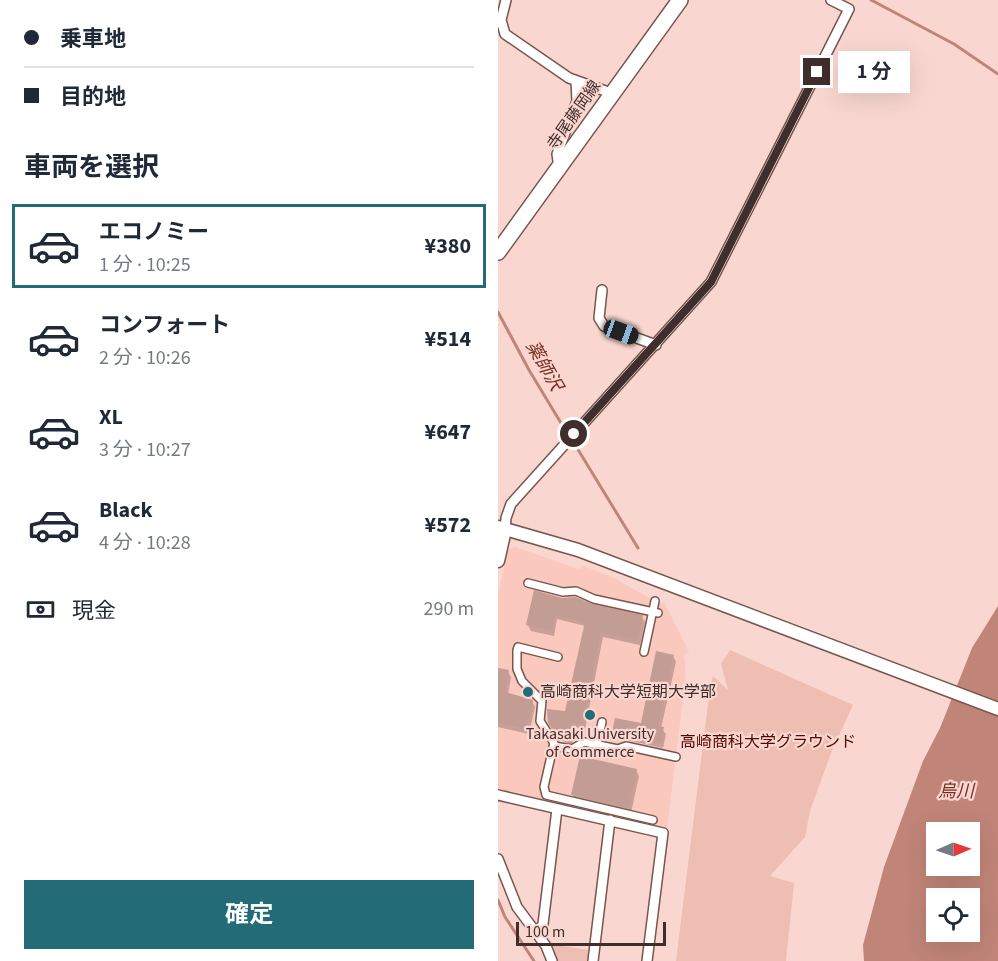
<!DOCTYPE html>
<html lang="ja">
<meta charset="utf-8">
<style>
:root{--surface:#fff;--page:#f6f6f7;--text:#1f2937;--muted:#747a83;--line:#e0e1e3;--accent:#236b77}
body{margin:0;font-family:"Source Sans 3","Noto Sans JP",sans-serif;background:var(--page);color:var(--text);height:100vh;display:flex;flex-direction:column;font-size:22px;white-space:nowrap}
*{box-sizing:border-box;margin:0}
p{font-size:20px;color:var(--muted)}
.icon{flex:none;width:33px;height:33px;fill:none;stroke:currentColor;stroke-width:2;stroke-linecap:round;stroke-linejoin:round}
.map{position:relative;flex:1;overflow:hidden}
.sheet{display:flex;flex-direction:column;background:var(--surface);width:498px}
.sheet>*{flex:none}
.hud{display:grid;align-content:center;height:132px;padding:0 24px;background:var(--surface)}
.needle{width:39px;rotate:88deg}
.controls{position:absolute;left:428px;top:822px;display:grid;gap:12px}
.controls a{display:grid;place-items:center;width:54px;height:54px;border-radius:0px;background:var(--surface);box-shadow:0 6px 24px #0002;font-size:30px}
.scale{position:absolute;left:18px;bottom:15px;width:150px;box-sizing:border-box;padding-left:6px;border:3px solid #3f2e2b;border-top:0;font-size:16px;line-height:21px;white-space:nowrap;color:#3f2e2b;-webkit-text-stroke:4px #f9d7d0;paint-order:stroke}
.end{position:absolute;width:27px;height:27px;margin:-14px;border:8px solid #3f2e2b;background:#fff;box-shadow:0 0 0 3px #fff}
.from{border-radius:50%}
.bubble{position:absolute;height:42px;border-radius:0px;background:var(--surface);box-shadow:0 6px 24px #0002;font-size:20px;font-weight:700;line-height:42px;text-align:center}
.car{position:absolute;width:18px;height:36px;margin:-18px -9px;border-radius:8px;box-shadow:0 0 4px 2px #0007;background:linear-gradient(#222 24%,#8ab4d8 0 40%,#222 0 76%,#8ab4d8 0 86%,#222 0)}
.hud b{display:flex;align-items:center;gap:21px;height:57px;font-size:22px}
.hud b+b{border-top:2px solid var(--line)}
.hud i{width:15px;height:15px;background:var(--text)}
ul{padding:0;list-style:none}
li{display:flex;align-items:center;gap:18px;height:84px;margin:0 12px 9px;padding:0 12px;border:3px solid transparent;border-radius:0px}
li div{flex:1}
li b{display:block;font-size:22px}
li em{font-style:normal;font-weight:700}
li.current{border-color:var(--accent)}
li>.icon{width:54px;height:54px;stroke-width:1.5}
h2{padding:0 24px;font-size:27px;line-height:72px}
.pay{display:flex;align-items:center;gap:15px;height:66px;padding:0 24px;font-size:22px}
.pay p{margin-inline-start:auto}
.primary-button{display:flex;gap:12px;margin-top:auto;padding:12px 24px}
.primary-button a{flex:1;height:69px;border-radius:0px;background:var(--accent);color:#fff;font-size:24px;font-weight:700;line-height:69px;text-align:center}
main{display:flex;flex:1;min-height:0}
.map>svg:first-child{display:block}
.built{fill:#fac8bd}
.green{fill:#efbeb3}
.water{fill:#c08578;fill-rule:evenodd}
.shadow{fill:#0003}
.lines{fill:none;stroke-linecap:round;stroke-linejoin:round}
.stream{stroke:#c08578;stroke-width:3}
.building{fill:#c39c93}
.pedestrian-casing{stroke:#78554d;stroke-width:10}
.minor-casing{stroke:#78554d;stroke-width:12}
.tertiary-casing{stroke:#78554d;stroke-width:15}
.primary-casing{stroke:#78554d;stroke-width:18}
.pedestrian{stroke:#fff;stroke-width:7}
.minor{stroke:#fff;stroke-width:9}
.tertiary{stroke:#fff;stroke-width:12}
.primary{stroke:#fff;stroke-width:15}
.route{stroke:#3f2e2b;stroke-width:8}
.poi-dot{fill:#236b77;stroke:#f9d7d0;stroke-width:2}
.labels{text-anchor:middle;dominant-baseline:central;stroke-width:4.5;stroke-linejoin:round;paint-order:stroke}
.street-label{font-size:16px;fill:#3f2e2b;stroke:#f9d7d0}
.poi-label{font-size:16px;fill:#3f2e2b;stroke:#f9d7d0;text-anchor:start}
.park-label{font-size:16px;fill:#540a01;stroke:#f9d7d0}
.water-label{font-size:18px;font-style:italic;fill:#792f22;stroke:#f9d7d0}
</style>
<main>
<section class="sheet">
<div class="hud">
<b><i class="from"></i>乗車地</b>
<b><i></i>目的地</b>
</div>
<h2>車両を選択</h2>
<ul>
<li class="current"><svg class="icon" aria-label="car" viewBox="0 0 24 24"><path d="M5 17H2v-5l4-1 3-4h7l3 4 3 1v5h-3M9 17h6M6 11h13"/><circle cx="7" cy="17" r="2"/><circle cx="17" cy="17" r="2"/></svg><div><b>エコノミー</b><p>1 分 · 10:25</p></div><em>¥380</em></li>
<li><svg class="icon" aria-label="car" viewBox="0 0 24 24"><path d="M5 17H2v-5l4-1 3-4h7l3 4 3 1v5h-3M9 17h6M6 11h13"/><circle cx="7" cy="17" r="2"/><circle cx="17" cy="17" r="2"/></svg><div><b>コンフォート</b><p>2 分 · 10:26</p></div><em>¥514</em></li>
<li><svg class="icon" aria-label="car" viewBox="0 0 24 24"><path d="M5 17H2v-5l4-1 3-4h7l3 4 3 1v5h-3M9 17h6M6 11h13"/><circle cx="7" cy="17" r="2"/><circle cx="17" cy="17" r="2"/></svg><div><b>XL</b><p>3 分 · 10:27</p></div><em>¥647</em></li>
<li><svg class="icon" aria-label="car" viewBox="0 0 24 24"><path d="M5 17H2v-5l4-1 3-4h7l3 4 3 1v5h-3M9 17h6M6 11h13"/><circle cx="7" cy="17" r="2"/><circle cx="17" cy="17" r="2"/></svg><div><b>Black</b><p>4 分 · 10:28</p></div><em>¥572</em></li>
</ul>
<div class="pay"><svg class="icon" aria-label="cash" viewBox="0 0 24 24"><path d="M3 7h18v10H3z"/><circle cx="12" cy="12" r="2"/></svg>現金<p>290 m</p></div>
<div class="primary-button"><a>確定</a></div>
</section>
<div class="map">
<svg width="500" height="961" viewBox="0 0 500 961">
<rect width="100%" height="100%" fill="#f9d7d0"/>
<polygon class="built" points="17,547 81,569 86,566 114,577 162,604 166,602 191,652 186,655 188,674 169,829 0,789 0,595 10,549"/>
<g class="green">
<polygon points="232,650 355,705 333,753 312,811 307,837 272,876 296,883 288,961 178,961 212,688 215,676 230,690 223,664"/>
<polygon points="52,944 91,950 90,961 60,961"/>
</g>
<path class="water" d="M500,606V961H366L365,945L386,867L425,761L442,728L474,648ZM438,832H471V866H438ZM438,898H471V932H438Z"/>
<g class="shadow">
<polygon points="37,592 144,617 147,622 142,645 105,637 87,729 77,727 74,746 61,738 51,722 68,713 87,626 59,619 56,636 33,631 30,625"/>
<polygon points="175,656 178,662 163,728 168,734 165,748 119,738 116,733 144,725"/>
<polygon points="0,669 10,672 13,677 10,695 34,701 37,707 31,734 0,727"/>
<polygon points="138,770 141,776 133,813 78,800 75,795"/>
</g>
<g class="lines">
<g class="stream">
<polyline points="373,0 456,44 500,74"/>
<polyline points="0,312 31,370 69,433"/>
<polyline points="76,443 140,548"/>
<polyline points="0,900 7,917 36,961"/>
</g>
</g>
<g class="building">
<polygon points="36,590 64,598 77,597 95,604 145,615 139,640 103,632 84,724 75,722 71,742 56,732 50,723 49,709 67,711 87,622 57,615 53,631 28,625"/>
<polygon points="158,651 176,655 160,726 166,727 163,743 114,733 117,718 143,723"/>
<polygon points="0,668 11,670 7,692 35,700 28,729 0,723"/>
<polygon points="82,756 139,769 131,808 73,795"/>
</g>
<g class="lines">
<defs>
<g id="pedestrian">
<polyline points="30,583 65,592 78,591 96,599 160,613"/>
<polyline points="146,652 157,601"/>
<polyline points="60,657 20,647 19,650 19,669 24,681 44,701 42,721 56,743 46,787 48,795 155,820"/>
<polyline points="99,745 104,722"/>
<polyline points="56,746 74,749 86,742 120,749 128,746 178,757"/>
</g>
<g id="minor">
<polyline points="8,0 3,20 7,34 71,78 113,93"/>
<polyline points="61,167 59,154 79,101 78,81"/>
<polyline points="104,290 101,318 106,326 158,345"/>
<polyline points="7,530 8,518 13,504 213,282 351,9 333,0"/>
<polyline points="0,795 165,833 149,961"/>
<polyline points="0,859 19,907 48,946 54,961"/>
<polyline points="39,933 45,924 59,809"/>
<polyline points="95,961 112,820"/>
</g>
<g id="tertiary">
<polyline points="0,527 80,550 500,709"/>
<polyline points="0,561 7,530"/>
</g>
<polyline id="primary" points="0,252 182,0"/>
</defs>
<use href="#pedestrian" class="pedestrian-casing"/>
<use href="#minor" class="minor-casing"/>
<use href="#tertiary" class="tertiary-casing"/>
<use href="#primary" class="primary-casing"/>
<use href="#pedestrian" class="pedestrian"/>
<use href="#minor" class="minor"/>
<use href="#tertiary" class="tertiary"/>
<use href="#primary" class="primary"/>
</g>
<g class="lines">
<polyline class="route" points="76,434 213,282 319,72"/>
</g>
<g class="poi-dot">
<circle cx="30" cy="692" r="6"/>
<circle cx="92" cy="715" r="6"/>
</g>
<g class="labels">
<g class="street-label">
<text transform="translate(76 115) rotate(-55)">寺尾藤岡線</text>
</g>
<g class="poi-label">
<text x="42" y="692">高崎商科大学短期大学部</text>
<text x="92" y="734" text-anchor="middle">Takasaki University<tspan x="92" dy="18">of Commerce</tspan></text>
</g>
<g class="park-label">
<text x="270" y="742">高崎商科大学グラウンド</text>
</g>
<g class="water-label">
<text transform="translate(46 366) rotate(60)">薬師沢</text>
<text x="458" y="791">烏川</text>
</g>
</g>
</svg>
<div class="controls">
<a><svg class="needle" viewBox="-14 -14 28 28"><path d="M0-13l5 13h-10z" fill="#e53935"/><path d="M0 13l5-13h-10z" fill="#747a83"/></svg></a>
<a><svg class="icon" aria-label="locate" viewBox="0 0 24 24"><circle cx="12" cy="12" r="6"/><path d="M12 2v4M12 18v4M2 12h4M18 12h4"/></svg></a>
</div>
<div class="scale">100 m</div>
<i class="end from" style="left:76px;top:434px"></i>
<i class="end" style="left:319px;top:72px"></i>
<div class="bubble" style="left:340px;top:51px;width:72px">1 分</div>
<i class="car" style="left:123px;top:332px;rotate:110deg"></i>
</div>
</main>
